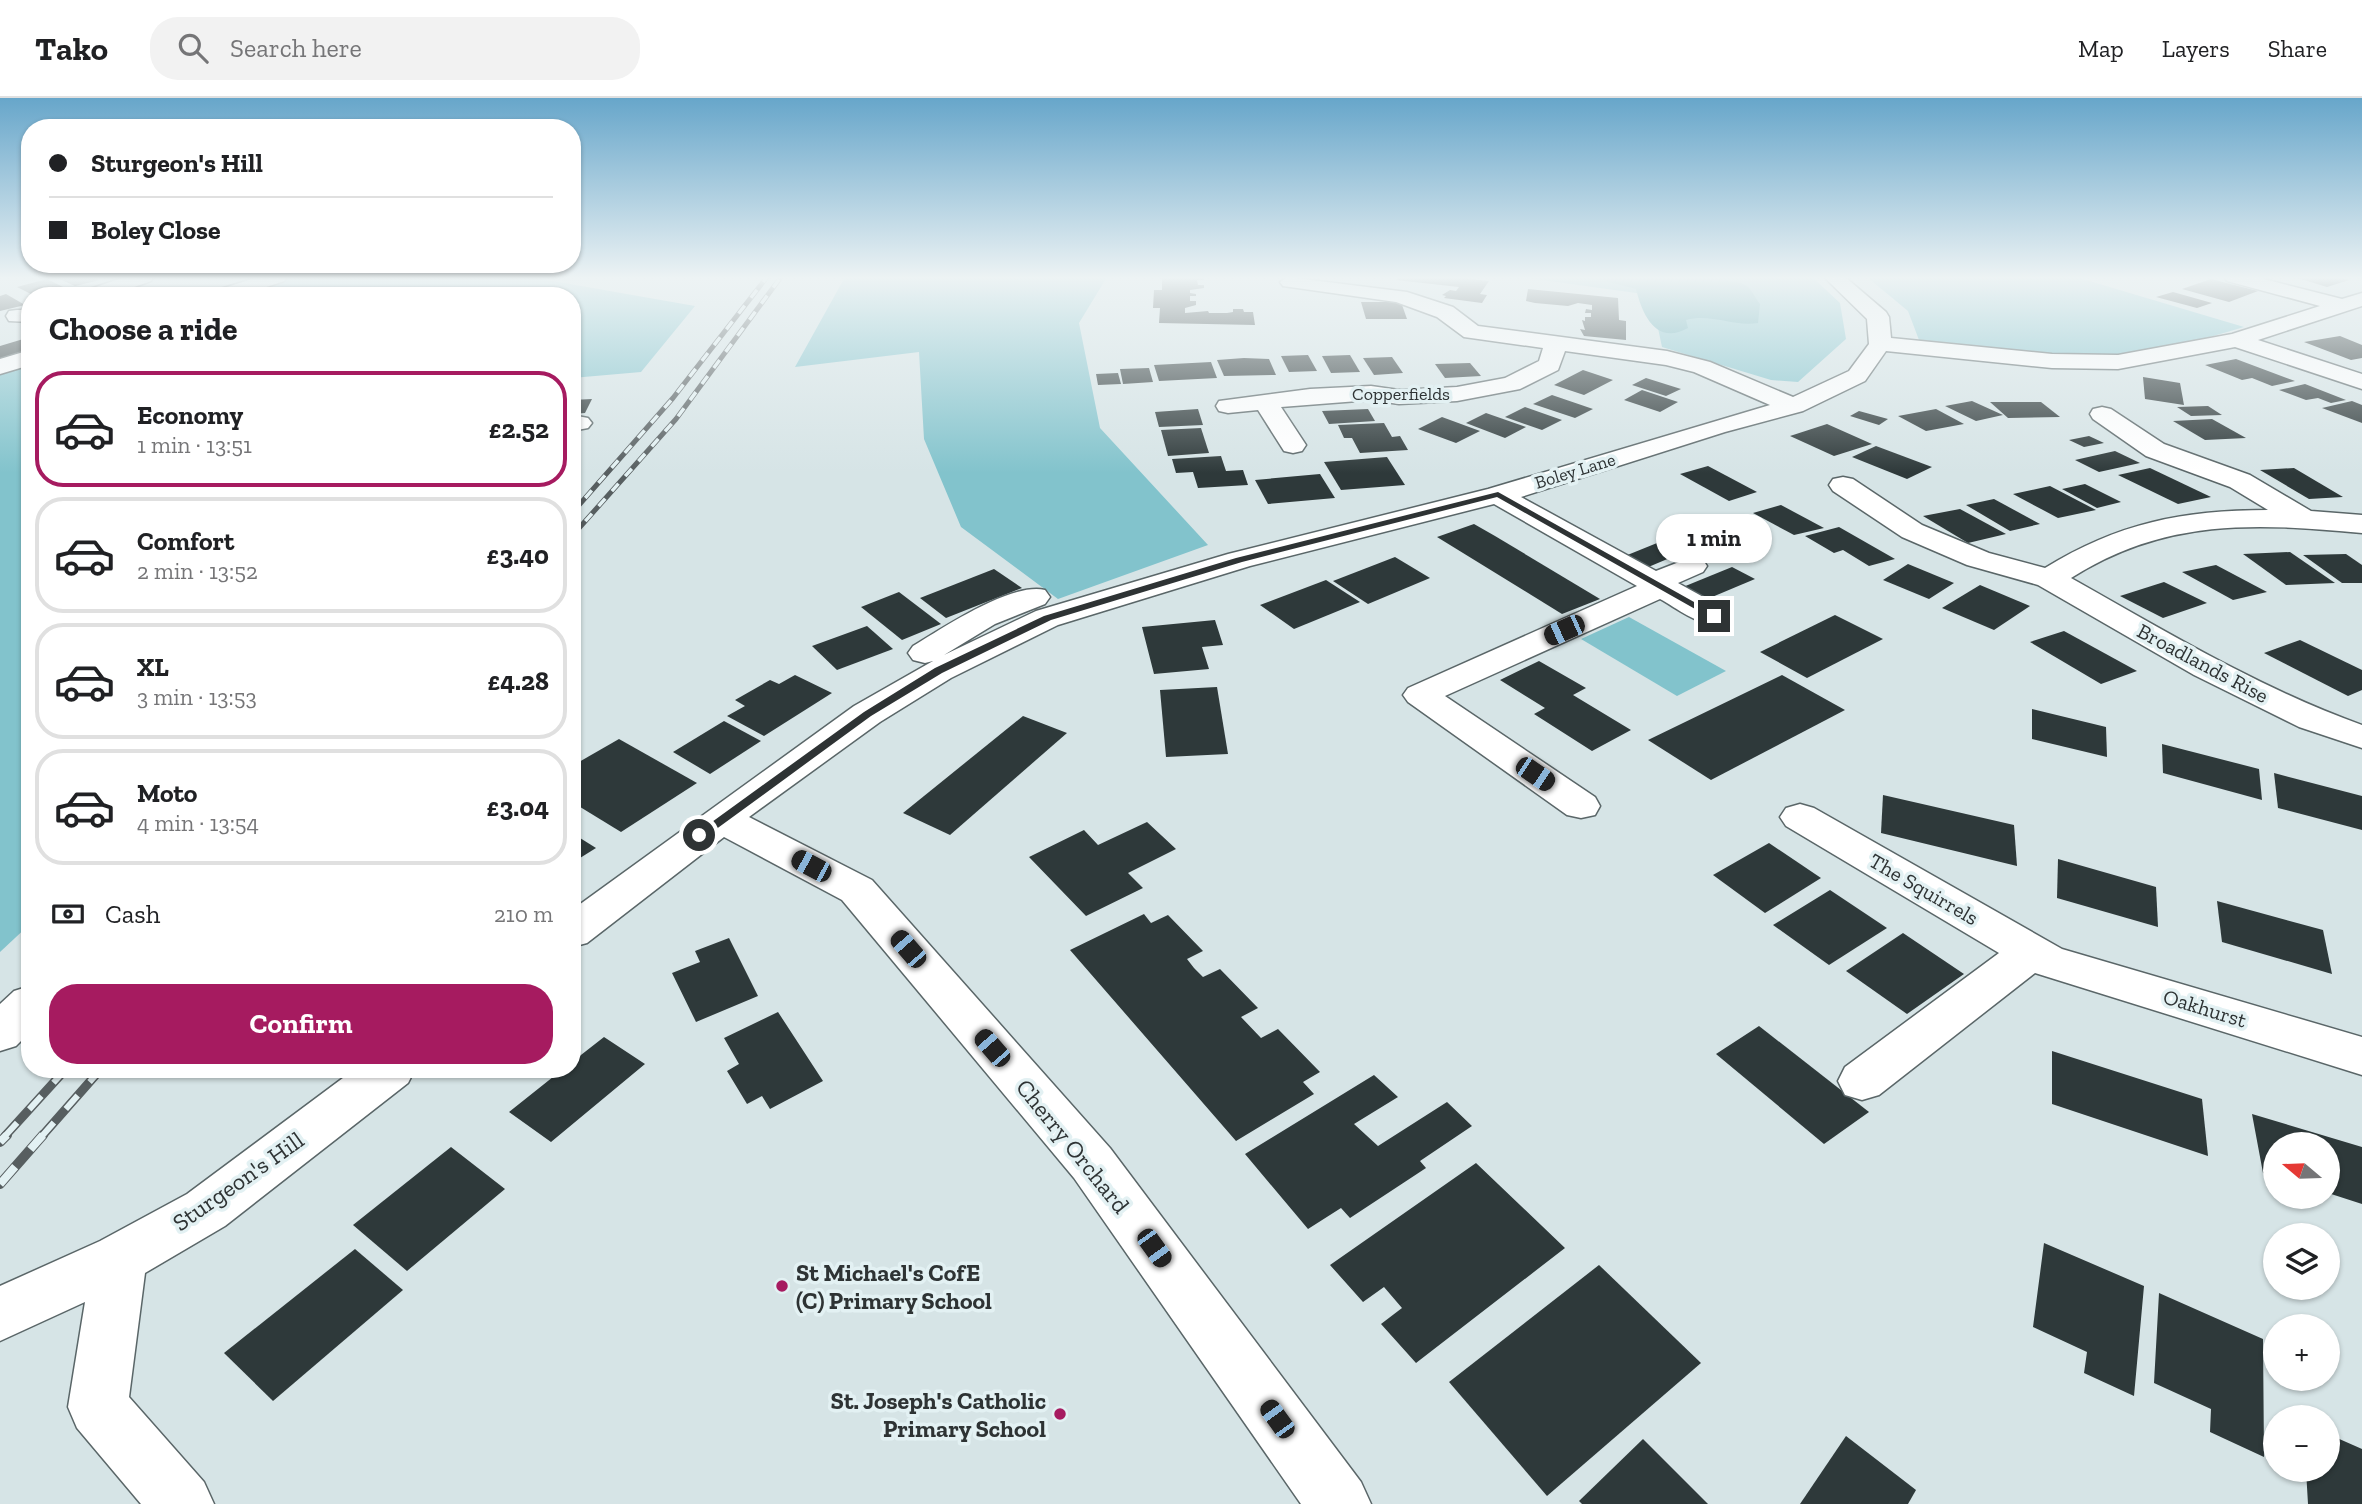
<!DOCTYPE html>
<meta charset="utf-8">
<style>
:root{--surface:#fff;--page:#f2f2f2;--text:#202124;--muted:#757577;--line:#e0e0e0;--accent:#a61b60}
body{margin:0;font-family:"Zilla Slab",serif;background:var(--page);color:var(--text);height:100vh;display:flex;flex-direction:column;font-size:26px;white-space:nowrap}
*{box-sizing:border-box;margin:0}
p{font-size:23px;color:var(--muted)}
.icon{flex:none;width:38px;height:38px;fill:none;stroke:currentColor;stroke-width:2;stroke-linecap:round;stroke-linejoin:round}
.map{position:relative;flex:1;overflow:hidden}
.sheet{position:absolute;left:21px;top:189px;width:560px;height:791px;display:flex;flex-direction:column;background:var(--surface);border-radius:28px;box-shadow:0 2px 5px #0004}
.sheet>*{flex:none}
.hud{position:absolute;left:21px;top:21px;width:560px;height:154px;border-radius:28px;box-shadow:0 2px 5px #0004;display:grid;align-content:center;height:154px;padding:0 28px;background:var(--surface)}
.needle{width:46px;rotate:289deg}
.buttons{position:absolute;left:2263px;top:1034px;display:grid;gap:14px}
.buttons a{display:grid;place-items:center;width:77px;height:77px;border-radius:50%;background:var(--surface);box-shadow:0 2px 5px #0004;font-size:35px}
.end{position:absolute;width:32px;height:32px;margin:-16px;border:9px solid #2e3334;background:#fff;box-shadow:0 0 0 4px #fff}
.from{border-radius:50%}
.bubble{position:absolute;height:49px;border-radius:24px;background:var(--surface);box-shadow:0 2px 5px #0004;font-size:23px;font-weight:800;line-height:49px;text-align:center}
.car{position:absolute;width:21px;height:42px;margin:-21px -10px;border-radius:9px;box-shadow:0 0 5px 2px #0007;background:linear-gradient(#222 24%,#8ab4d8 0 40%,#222 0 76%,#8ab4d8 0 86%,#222 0)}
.hud b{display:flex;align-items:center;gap:24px;height:66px;font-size:26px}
.hud b+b{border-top:2px solid var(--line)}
.hud i{width:18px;height:18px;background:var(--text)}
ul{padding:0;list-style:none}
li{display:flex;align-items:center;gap:21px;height:116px;margin:0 14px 10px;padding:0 14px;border:4px solid var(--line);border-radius:28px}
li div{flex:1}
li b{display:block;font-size:26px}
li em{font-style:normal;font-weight:800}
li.active{border-color:var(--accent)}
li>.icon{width:63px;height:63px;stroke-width:1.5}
h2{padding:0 28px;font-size:32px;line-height:84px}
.pay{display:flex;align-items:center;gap:18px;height:77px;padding:0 28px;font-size:26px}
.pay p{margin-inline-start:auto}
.action{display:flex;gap:14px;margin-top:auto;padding:14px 28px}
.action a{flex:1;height:80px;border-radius:28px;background:var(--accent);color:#fff;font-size:28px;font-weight:800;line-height:80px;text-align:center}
header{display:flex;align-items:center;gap:42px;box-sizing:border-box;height:98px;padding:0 35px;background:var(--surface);border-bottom:2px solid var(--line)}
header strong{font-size:33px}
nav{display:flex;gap:38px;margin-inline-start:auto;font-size:24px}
.search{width:490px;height:63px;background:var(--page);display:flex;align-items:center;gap:18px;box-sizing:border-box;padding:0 24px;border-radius:28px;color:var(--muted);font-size:26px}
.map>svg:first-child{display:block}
.green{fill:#82c3cc}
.forest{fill:#5da9b3}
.building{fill:#2e393a}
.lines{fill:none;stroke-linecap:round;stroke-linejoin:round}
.minor-casing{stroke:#5a6668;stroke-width:3}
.minor{fill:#fff;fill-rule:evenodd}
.rail-far2-casing{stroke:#575e60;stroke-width:5}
.rail-far1-casing{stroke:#575e60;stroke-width:9}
.rail-casing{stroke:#575e60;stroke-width:10}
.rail-far2{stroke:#e3f1f3;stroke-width:3.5;stroke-dasharray:10;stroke-linecap:butt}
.rail-far1{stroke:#e3f1f3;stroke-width:6;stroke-dasharray:18;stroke-linecap:butt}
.rail{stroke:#e3f1f3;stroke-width:8;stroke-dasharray:23;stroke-linecap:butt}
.route{fill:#2e3334}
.poi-dot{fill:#a61b60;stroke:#e3f1f3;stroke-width:2.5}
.labels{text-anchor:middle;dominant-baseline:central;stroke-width:7;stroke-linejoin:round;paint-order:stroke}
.far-street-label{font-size:18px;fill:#2e3334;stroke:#e3f1f3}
.street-label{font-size:21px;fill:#2e3334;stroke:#e3f1f3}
.near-street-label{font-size:24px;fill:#2e3334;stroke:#e3f1f3}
.near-poi-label{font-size:24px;font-weight:bold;fill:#2e3334;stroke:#e3f1f3;text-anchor:start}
</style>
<header>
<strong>Tako</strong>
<div class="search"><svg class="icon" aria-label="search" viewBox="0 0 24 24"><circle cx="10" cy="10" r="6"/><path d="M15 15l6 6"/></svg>Search here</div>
<nav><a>Map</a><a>Layers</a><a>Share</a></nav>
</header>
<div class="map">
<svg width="2362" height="1406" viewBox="0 0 2362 1406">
<rect width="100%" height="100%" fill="#d6e4e6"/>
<g class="green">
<polygon points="289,179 530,179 695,208 641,274 572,280 572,198 231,198"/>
<polygon points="845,179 1107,179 1079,225 1100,330 1208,447 1058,501 961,429 924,341 919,254 795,269"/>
<polygon points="1520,179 1812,179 1840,205 1846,241 1798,284 1771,282 1662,249 1651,197"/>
<path d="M1867,179H2076L2244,229C2204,241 2159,253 2117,257C2052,263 1984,251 1919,242L1908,213Z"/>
<polygon points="30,265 30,826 0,854 0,275"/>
<polygon points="1629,519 1726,573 1677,598 1581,541"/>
</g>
<path class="forest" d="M1589,179C1618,179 1727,174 1747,188C1752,192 1756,201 1760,206L1758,225C1733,229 1711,215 1686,222L1688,230C1656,248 1642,216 1636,191Z"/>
<g class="building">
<polygon points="55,179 100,179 96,181 100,182 75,188"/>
<polygon points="1162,179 1204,179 1204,182 1197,182 1198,187 1204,187 1204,190 1190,192 1190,195 1196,196 1196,198 1190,198 1190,203 1196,203 1196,207 1185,210 1185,215 1208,213 1209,215 1227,215 1233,214 1233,211 1243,211 1244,214 1253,214 1255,227 1159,225 1160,210 1153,210 1154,192 1162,192"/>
<polygon points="1399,179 1450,179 1489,183 1480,196 1487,197 1482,205 1444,200 1446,198 1442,197 1450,192 1456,193 1459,189 1396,182"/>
<polygon points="2294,179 2335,179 2349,182 2327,189"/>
<polygon points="47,181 69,192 35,198 17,189"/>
<polygon points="2211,181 2258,193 2229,204 2182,191"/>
<polygon points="147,190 163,194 152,198 125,198"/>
<polygon points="1528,191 1618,200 1619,222 1626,223 1626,242 1584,238 1580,231 1585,232 1582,222 1585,223 1585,219 1591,219 1591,215 1585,215 1586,211 1592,212 1592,207 1578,205 1568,208 1535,205 1526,203"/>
<polygon points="2173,194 2212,205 2197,210 2156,199"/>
<polygon points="6,196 25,207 0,213 0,198"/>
<polygon points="1361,204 1401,204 1407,221 1366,221"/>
<polygon points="2340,238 2362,247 2362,260 2351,262 2304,244"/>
<polygon points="30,239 30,251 0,261 0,248"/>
<polygon points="1308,257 1317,273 1289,274 1281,258"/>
<polygon points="1350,257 1360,274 1331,275 1322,258"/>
<polygon points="1392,259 1403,275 1374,277 1363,260"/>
<polygon points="1244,260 1269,261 1276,277 1224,278 1217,262"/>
<polygon points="2236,261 2295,283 2272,288 2252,280 2242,282 2205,267"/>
<polygon points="1211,264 1217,280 1159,283 1154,267"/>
<polygon points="1470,265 1481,278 1445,280 1435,266"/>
<polygon points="1149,270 1153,284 1123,286 1120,271"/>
<polygon points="1583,272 1613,282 1584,297 1554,287"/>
<polygon points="1118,275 1121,286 1098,287 1096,276"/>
<polygon points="2143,279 2180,285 2184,307 2145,301"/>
<polygon points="1646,280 1681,291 1666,298 1632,287"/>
<polygon points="2305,286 2346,302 2331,305 2318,300 2306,302 2279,292"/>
<polygon points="1642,292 1678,304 1660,314 1624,302"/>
<polygon points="1552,297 1593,311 1575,320 1533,306"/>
<polygon points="592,301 585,315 572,316 572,302"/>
<polygon points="1972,303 2003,317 1976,323 1945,308"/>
<polygon points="2352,303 2362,307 2362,325 2322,310"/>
<polygon points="1990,304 2041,304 2060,319 2008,320"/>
<polygon points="2208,308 2222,317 2191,318 2177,309"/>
<polygon points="1525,309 1562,322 1542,332 1505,319"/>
<polygon points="1198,311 1203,327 1159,329 1155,314"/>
<polygon points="1368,311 1375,323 1329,326 1322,313"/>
<polygon points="1936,311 1964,326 1926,333 1898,318"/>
<polygon points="1859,313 1888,321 1879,327 1850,318"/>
<polygon points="1486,315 1526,329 1505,340 1466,325"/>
<polygon points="1442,319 1480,333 1456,345 1418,331"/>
<polygon points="2212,321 2246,340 2205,342 2173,323"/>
<polygon points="1384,325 1392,339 1400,338 1408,352 1360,355 1352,340 1344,340 1338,327"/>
<polygon points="1827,326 1872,346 1834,358 1790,338"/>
<polygon points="1201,330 1209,355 1168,358 1161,332"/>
<polygon points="2089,338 2104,345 2084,349 2069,342"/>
<polygon points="1876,348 1932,369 1907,381 1852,359"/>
<polygon points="2115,353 2140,365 2099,374 2075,362"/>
<polygon points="1221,358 1226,373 1243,372 1248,387 1198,390 1193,374 1176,375 1172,361"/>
<polygon points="1387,359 1405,387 1341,392 1324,364"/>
<polygon points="1708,368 1757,394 1729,403 1680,376"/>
<polygon points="2150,370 2211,399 2178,406 2118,377"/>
<polygon points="2294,370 2343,399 2309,401 2260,372"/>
<polygon points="1320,376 1335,400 1268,406 1255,382"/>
<polygon points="2085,386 2121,404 2097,410 2062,391"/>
<polygon points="2050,388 2096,412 2058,420 2013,396"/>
<polygon points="1994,401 2040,426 2010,433 1966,407"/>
<polygon points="1781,407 1824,430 1794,437 1753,415"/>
<polygon points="1960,411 2006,436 1968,445 1923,418"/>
<polygon points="1474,426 1495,438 1600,501 1562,516 1437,439"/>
<polygon points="1839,429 1895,461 1869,468 1843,452 1834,455 1805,438"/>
<polygon points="1662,443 1684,454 1646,470 1625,458"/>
<polygon points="2290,454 2335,485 2286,487 2243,456"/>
<polygon points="2346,456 2362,467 2362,485 2342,485 2303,457"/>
<polygon points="1395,459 1430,480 1368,506 1333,483"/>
<polygon points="1908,466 1954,485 1929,501 1883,482"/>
<polygon points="2216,467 2267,494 2233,502 2182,474"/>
<polygon points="1732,469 1755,481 1705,502 1683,489"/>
<polygon points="994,471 1022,490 946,520 920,500"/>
<polygon points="1326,482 1360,504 1294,531 1260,507"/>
<polygon points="2164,484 2207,505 2163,520 2120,498"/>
<polygon points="1980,487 2030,508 1994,532 1942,510"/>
<polygon points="899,494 941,526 902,542 861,509"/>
<polygon points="1835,517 1883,541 1807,580 1760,554"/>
<polygon points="1215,522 1223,547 1202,549 1209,571 1154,576 1142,529"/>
<polygon points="867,528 893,551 837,572 812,548"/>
<polygon points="2064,533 2137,573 2101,586 2030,544"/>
<polygon points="2300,542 2362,572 2362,592 2348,598 2264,555"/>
<polygon points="1539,563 1586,590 1573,597 1631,632 1592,653 1534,616 1545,610 1500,582"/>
<polygon points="795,577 832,595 764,638 727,618 745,608 735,602 770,582 779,586"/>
<polygon points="1782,577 1845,612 1711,682 1648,642"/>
<polygon points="1217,589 1228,656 1166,659 1160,592"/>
<polygon points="2032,611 2106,629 2107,659 2032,641"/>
<polygon points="1023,618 1067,635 950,737 903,715"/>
<polygon points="724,623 761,643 710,676 673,654"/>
<polygon points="619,641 697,685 621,734 572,704 572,668"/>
<polygon points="2162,646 2259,671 2262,702 2163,675"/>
<polygon points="2274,675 2362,698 2362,732 2278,710"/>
<polygon points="1883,697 2014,727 2017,768 1881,735"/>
<polygon points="1147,724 1176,751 1128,775 1143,790 1086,818 1029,759 1084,732 1098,747"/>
<polygon points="572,735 596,750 572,765"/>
<polygon points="1769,745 1821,780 1765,815 1713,777"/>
<polygon points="2058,761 2156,789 2158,829 2057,800"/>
<polygon points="1830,792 1887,830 1829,867 1773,827"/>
<polygon points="2217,803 2323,832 2332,876 2222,844"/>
<polygon points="1144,816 1151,825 1168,817 1203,853 1187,861 1194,870 1203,879 1220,871 1258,910 1241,919 1261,940 1278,931 1320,974 1303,984 1314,996 1236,1043 1070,852"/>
<polygon points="1903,835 1964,876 1907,916 1846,873"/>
<polygon points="729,840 758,898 696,924 672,875 700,864 695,853"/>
<polygon points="778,914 823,983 770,1011 762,998 747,1006 727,973 739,966 724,940"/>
<polygon points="1759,928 1869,1014 1824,1046 1716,956"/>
<polygon points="604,939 645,966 551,1044 509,1014 563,971 572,971 572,964"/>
<polygon points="2052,953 2202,1001 2208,1058 2052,1006"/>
<polygon points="1374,977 1398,999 1354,1026 1378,1048 1447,1004 1472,1028 1420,1063 1426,1070 1350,1120 1341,1110 1308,1131 1245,1056"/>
<polygon points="2252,1016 2362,1049 2362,1106 2328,1095 2328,1046 2275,1046 2275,1079 2263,1075"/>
<polygon points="451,1049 505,1091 407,1173 353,1127"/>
<polygon points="1476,1065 1565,1150 1416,1265 1381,1226 1402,1210 1384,1189 1363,1204 1330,1167"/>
<polygon points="2044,1145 2144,1188 2134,1298 2084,1275 2087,1254 2033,1229"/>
<polygon points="355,1151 403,1192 273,1303 224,1255"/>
<polygon points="1599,1167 1701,1265 1547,1398 1449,1284"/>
<polygon points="2159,1195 2263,1241 2264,1359 2210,1334 2211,1311 2154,1285"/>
<polygon points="2328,1336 2362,1351 2362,1406 2308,1406 2306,1372 2328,1372"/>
<polygon points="1846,1338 1916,1392 1908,1406 1800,1406"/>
<polygon points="1643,1341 1708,1406 1582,1406 1579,1403"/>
</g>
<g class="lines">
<defs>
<g id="minor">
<polygon points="125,179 154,179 151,183 109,198 78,198 81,194"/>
<polygon points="258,179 287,179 284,183 240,198 208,198 211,194"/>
<path d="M1287,179L1407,194L1453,209L1478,228L1667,253L1710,264L1793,299L1849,273L1869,246L1867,221L1824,179H1845L1886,214L1889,219L1891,240L2052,256L2118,257L2232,236L2320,208L2227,183L2224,179H2256L2342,201L2362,195V208L2258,242L2362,276V291L2235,249L2118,271L2052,270L1886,253L1865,283L1803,313L1725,334L1521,399L1656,473L1692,459L1703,462L1707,468L1703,474L1678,485L1725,511L1730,518L1725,525C1702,531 1680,512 1660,501L1445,598L1595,699L1600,708L1595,717L1581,720L1567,717L1408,604L1403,597L1408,590L1637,488L1494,406L1250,468L1058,527L951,580L880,624L749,719L872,782L1110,1050L1361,1384L1371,1406H1301L1074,1080L842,802L724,739L587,845L572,849V812L854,608L933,563L925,565L913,562L908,555L913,548C943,530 1011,484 1045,492L1050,499L1045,506L995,526L944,557L1036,513L1228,456L1488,391L1770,307L1694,274L1666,267L1565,253L1558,272L1520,291L1457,303L1399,306L1371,302L1281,309L1306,347L1302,353L1293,355L1284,353L1258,312L1228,315L1219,313L1216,308L1219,303L1310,291L1371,288L1399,292L1457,289L1505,280L1539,263L1543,250L1464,239L1437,219L1396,204L1283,188L1280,184Z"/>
<polygon points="17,212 30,212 30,224 9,223 6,218 9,213"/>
<polygon points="30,252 30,267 0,276 0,261"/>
<path d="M2102,309L2111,311L2164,346L2250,377L2311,413L2362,417V435C2255,425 2165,420 2071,480C2165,533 2259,590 2362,627V650L2299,629L2194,577L2038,487L1967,467L1902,439L1833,393L1829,387L1833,381L1843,379L1853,381L1922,427L1989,455L2045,470C2118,425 2183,412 2268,412L2230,389L2146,358L2093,321L2090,316L2093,311Z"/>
<polygon points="572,317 588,320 592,325 588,330 572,333"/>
<polygon points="1800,706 1814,710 2062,851 2362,939 2362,977 2035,875 1879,997 1862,1002 1845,997 1838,983 1845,969 1999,855 1786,728 1780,719 1786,710"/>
<polygon points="30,888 30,934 16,948 0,953 0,906 14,893"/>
<polygon points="355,971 415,971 408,985 225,1128 145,1175 129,1299 204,1384 214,1406 141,1406 77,1330 68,1309 85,1204 0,1243 0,1188 100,1143 187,1096"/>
</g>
</defs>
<use href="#minor" class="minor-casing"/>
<use href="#minor" class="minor"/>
<defs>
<g id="rail-far2">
<polyline points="572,415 673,300 767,179"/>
<polyline points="572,438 676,321 781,179"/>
</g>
<g id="rail-far1">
<polyline points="5,1038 66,971"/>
<polyline points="42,1038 101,971"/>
</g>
<g id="rail">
<polyline points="0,1044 7,1037"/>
<polyline points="0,1086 43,1037"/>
</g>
</defs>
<use href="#rail-far2" class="rail-far2-casing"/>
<use href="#rail-far1" class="rail-far1-casing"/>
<use href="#rail" class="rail-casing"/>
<use href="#rail-far2" class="rail-far2"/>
<use href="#rail-far1" class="rail-far1"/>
<use href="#rail" class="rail"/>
</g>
<linearGradient id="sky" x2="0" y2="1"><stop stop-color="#67a6ca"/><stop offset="0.48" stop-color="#edf3f4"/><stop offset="1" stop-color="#edf3f4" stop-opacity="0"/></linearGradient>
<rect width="2362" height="375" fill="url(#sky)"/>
<polygon class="route" points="1498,394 1719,518 1711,520 1497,399 1242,464 1051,522 942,575 871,618 704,740 699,741 694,737 864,614 935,570 1044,518 1236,460"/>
<g class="poi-dot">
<circle cx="782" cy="1188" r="7"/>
<circle cx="1060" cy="1316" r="7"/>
</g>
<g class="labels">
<g class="far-street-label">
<text x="1401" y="296">Copperfields</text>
<text transform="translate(1575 373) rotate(-17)">Boley Lane</text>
</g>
<g class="street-label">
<text transform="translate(2203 565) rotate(28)">Broadlands Rise</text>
<text transform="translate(1924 791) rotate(30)">The Squirrels</text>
<text transform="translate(2205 910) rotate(17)">Oakhurst</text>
</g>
<g class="near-street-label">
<text transform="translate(1073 1048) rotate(51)">Cherry Orchard</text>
<text transform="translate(238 1083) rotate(-35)">Sturgeon's Hill</text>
</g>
<g class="near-poi-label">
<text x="796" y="1174">St Michael's CofE<tspan x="796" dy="28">(C) Primary School</tspan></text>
<text x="1046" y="1302" text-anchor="end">St. Joseph's Catholic<tspan x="1046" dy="28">Primary School</tspan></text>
</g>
</g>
</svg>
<div class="buttons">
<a><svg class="needle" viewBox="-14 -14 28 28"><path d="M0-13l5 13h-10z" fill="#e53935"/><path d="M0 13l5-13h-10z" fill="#757577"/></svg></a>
<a><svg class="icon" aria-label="layers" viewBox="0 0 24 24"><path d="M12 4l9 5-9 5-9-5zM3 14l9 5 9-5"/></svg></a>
<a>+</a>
<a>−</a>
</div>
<i class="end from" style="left:699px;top:737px"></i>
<i class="end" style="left:1714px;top:518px"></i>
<div class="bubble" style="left:1656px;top:416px;width:116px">1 min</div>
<i class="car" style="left:1564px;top:532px;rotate:246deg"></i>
<i class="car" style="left:1535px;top:676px;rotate:124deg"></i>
<i class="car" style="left:811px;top:768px;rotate:298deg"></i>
<i class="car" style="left:908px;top:851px;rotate:319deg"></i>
<i class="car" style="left:992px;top:950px;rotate:319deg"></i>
<i class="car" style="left:1154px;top:1150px;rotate:144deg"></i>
<i class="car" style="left:1277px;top:1321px;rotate:324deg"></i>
<div class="hud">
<b><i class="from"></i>Sturgeon's Hill</b>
<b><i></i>Boley Close</b>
</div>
<section class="sheet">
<h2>Choose a ride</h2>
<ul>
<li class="active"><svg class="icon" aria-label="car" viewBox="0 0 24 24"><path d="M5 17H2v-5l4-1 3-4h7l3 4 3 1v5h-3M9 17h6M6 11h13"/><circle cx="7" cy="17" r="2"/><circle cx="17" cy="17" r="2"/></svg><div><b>Economy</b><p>1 min · 13:51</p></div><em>£2.52</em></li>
<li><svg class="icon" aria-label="car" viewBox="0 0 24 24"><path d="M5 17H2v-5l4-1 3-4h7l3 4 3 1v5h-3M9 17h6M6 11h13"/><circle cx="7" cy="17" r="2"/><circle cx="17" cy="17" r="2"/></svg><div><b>Comfort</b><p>2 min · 13:52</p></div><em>£3.40</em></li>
<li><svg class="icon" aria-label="car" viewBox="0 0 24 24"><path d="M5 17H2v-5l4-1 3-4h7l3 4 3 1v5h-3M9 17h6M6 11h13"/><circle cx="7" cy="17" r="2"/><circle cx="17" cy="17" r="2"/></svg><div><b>XL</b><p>3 min · 13:53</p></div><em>£4.28</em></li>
<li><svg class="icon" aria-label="car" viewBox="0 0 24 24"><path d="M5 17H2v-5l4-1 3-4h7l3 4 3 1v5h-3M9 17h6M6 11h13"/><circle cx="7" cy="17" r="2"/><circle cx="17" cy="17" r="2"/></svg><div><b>Moto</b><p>4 min · 13:54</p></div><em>£3.04</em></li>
</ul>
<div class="pay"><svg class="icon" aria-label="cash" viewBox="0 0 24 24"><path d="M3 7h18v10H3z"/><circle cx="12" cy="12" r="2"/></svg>Cash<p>210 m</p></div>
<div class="action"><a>Confirm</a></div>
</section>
</div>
